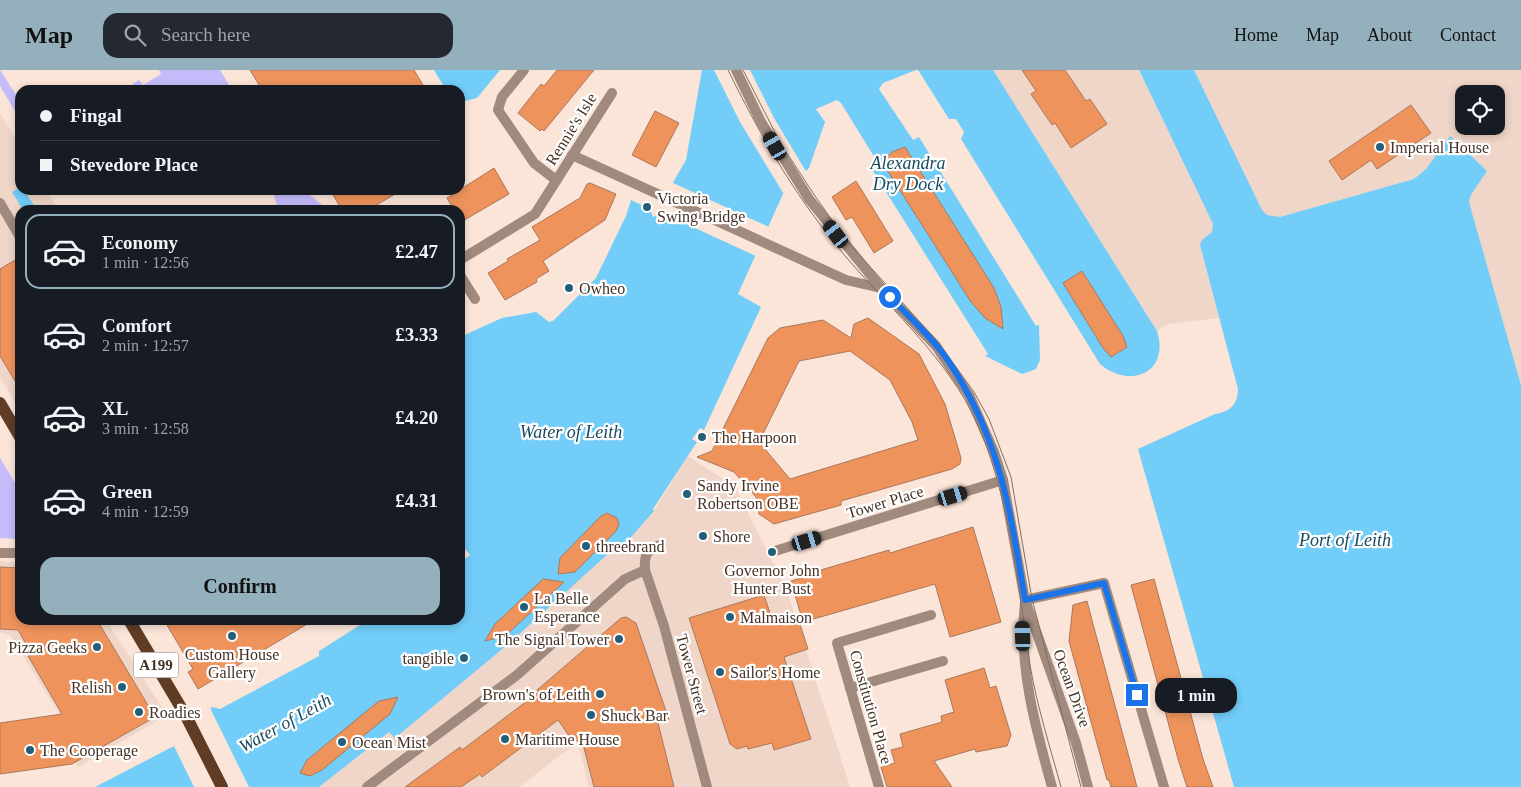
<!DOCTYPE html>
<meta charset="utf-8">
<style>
:root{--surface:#171b24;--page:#242831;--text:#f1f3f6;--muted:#9ea1a6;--line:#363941;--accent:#95b0bd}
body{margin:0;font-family:"Times New Roman",serif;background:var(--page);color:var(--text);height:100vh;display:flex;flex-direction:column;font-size:19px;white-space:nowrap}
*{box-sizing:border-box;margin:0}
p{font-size:16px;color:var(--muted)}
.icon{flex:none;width:28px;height:28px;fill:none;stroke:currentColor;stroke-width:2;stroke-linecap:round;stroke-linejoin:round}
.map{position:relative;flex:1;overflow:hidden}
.details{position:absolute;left:15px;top:135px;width:450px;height:420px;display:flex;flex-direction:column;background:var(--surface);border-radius:15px;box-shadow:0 2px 8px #0003}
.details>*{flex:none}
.banner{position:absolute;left:15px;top:15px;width:450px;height:110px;border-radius:15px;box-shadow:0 2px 8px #0003;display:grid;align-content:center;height:110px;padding:0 25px;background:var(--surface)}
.tools{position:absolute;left:1455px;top:15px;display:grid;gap:10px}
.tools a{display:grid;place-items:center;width:50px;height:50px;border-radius:10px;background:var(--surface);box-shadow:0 2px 8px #0003;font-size:25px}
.end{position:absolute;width:22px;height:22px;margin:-11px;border:6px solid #1a73e8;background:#fff;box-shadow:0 0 0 2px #fff}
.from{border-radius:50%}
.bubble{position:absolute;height:35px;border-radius:15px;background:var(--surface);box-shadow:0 2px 8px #0003;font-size:16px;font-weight:800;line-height:35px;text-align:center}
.car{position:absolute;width:15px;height:30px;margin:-15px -8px;border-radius:6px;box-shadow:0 0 4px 1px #0007;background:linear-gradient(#222 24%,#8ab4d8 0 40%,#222 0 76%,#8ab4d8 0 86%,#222 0)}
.banner b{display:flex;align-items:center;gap:18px;height:48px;font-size:19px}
.banner b+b{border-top:1px solid var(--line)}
.banner i{width:12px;height:12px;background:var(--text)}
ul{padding:9px 0 0;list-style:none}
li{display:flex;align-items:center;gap:15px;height:75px;margin:0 10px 8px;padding:0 15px;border:2px solid transparent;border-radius:15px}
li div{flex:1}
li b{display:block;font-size:19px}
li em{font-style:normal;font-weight:800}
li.selected{border-color:var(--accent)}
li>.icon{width:45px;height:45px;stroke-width:1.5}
.primary-button{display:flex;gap:10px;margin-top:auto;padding:10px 25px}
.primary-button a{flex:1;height:58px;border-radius:15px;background:var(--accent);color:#111;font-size:20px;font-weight:800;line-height:58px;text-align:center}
header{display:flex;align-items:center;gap:30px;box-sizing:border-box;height:70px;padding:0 25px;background:var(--accent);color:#111}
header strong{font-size:24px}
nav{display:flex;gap:28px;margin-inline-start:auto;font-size:18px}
.search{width:350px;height:45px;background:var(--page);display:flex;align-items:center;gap:12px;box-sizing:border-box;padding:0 18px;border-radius:15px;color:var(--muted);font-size:19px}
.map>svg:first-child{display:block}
.built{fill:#efd6c8;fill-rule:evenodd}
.green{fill:#c5bdfb}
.water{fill:#72cdf8}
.pier{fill:#fbe5d8}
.building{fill:#ef935c;stroke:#aa785c;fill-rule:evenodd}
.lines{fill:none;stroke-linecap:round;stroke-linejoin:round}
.pedestrian{stroke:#a0897d;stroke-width:10}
.minor{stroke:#a0897d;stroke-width:10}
.primary{stroke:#613c25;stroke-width:12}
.tram{stroke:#836e61;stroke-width:1}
.route{stroke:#1a73e8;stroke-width:6}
.poi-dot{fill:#255e78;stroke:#fff;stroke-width:2}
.labels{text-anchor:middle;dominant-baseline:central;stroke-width:4.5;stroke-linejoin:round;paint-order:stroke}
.shield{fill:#fff;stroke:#7e6f66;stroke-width:1}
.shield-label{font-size:15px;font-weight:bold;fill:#463125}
.street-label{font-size:16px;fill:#463125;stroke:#fff}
.poi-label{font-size:16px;fill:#463125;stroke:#fff;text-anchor:start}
.water-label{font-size:18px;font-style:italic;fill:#184b61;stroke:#fff}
</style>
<header>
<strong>Map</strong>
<div class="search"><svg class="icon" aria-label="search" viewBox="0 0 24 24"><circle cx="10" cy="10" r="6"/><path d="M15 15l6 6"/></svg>Search here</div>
<nav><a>Home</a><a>Map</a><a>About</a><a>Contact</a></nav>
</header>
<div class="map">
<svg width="1521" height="717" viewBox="0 0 1521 717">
<rect width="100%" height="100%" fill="#fbe5d8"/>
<g class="built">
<polygon points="993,0 1139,0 1213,154 1212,162 1204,168 1200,176 1219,248 1168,254 1157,261"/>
<path d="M1194,0H1521V315L1469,132L1471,125L1487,101L1450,66L1426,99L1414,109L1280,147L1267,145L1262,140ZM1464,24H1496V56H1464Z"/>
<polygon points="0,43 20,76 20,120 46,120 59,140 20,140 20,341 0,307"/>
<polygon points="688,386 735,417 786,518 850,717 589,717 578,672 519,717 319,717 654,441"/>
<polygon points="0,491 20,493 20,550 106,550 167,645 78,697 67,673 63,650 10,565 0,562"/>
</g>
<g class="green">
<polygon points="0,0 20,31 20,49 0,16"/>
<polygon points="159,0 220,0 232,20 177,20 174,16 166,20 136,20 132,14 139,10 143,15 161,4"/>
<polygon points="268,120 304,120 328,140 285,140 277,136 274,125"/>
<polygon points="0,388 20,421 20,469 0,468"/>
</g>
<g class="water">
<polygon points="434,0 500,0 477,28 461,32 460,20 446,20"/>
<polygon points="702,0 916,0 883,13 879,19 913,70 919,67 1036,256 1039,255 1040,290 1036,299 1022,304 985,286 988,284 871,98 878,93 841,33 837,30 816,39 825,52 809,98 783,124 738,224 761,237 704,360 700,358 692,369 697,372 653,439 654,441 623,476 620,473 506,576 395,668 389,662 319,717 95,717 176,675 212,637 220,639 319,586 319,581 368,550 460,550 460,492 470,485 460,473 460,267 502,248 536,242 549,252 553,251 596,208 626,146 631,130 650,139 653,147 660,144 668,121 686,90"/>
<path d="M918,0H993L1157,261C1170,302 1131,320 1100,294L961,69L964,62L956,49H949Z"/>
<path d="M1139,0H1194L1262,140L1267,145L1280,147L1414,109L1426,99L1450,66L1487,101L1471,125L1469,132L1521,315V717H1234L1138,379L1215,344C1230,342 1238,334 1238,319L1200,175L1202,170L1212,162L1213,154Z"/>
<polygon points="20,117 20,120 24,120 37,140 23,140 12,122"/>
</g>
<g class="pier">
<polygon points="714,0 750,0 774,48 807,103 785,126 740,52"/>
<polygon points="671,112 771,158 758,187 658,141 662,128"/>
<polygon points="209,636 249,717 194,717 173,674"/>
</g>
<g class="building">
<polygon points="250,0 414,0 426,20 262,20"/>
<polygon points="557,0 594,0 544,61 542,59 540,61 518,43 541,14 544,16"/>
<polygon points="1022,0 1065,0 1086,31 1090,29 1107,54 1071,78 1055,53 1052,55 1031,24 1036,21"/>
<polygon points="1411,35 1431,63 1377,99 1371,90 1342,110 1329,91"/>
<polygon points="655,41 679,53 656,97 632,85"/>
<polygon points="905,77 994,218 1001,237 1003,259 985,248 971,232 882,92 892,82"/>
<polygon points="494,98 509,124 461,152 460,140 454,140 447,128"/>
<polygon points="856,111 893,171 874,183 852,147 846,150 832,127"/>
<polygon points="590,113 616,124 605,150 543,191 549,201 536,209 537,212 505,230 488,203 508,191 507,189 540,170 532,157 580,128 587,114"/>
<polygon points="330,120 402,120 368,140 342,140"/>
<polygon points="20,187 20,319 0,286 0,199"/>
<polygon points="1082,201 1123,266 1127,277 1111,287 1103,278 1063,213"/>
<path d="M868,248L919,284L945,334L961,388L960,394L952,399L841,431V435L774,454L759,444L756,427L734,402L697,387L712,381L768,268L780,258L823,250L851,268L854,254ZM850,281L890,310L912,352L918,370L790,409L759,372L799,291Z"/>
<polygon points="607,443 617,448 619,454 616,461 575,502 558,504 560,488 601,446"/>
<polygon points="973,457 1001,552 950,567 935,514 803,552 791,511 808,506 807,504 889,480 890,483"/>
<polygon points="0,497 20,498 20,550 97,550 155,647 72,694 0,704 0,653 62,644 28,586 32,584 18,560 0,559"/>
<polygon points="543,509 564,512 505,566 485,571 495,554"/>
<polygon points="1154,509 1203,689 1213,717 1187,717 1178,689 1131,515"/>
<polygon points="764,525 774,555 798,548 808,579 784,587 811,669 774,680 772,673 748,679 747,676 737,679 730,674 689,548"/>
<polygon points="1087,531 1093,554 1137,717 1111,717 1109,710 1107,710 1069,571 1073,535"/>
<polygon points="626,547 636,553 669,650 658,653 674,717 594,717 583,674 570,667 558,650 482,707 480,704 461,717 405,717 460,677 462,680 539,622 537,620 621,548"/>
<polygon points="164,550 314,550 198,619 188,602 193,599"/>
<polygon points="984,598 990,618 996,616 1011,665 1007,676 976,682 975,679 934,691 952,717 887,717 881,697 895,693 891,680 903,677 900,664 942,652 941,646 954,642 945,610"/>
<polygon points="398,627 390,644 322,700 310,706 300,703 307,690 379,631"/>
</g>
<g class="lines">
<g class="pedestrian">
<polyline points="572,85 846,210 881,218"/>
<polyline points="0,133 20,167"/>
</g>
<g class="minor">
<polyline points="524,0 502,27 498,40 534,93 556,110"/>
<polyline points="736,0 761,52 809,129 881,218 936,276 969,325 994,382 1003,410 1025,530 1076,673 1088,717"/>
<polyline points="460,190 535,144 612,23"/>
<polyline points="460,205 475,229"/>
<polyline points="775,481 1003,410"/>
<polyline points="0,483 20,483"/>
<polyline points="645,500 664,556 707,717"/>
<polyline points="1025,530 1104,513 1164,717"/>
<path d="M1025,532C1018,595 1035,656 1052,717"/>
<polyline points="850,618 943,591"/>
<path d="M367,717L517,605L625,509L645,500C644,486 646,480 660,475"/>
<polyline points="879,717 837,573 931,545"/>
</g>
<g class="primary">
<polyline points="0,333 20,367"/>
<polyline points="129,550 186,646 222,717"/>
</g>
<g class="tram">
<path d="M728,0C759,63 792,121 837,176C878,227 930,271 964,328C1008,403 1017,511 1030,595C1037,636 1050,677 1061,717"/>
<polyline points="743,0 781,74 813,123 845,169 938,272 974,322 989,349 1011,407 1032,529 1081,717"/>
</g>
</g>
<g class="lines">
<path class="route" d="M890,227C910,248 933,268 949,292C1001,370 1010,441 1025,530L1104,513L1137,625"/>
</g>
<g class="poi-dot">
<circle cx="1380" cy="77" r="5"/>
<circle cx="647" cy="137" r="5"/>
<circle cx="569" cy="218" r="5"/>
<circle cx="702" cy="367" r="5"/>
<circle cx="687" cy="424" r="5"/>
<circle cx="703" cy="466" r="5"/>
<circle cx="586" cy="476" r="5"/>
<circle cx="772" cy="482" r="5"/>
<circle cx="524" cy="537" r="5"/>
<circle cx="730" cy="547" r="5"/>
<circle cx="232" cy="566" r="5"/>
<circle cx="619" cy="569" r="5"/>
<circle cx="97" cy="577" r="5"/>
<circle cx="464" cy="588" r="5"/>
<circle cx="720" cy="602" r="5"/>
<circle cx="122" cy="617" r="5"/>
<circle cx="600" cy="624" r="5"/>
<circle cx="139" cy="642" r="5"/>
<circle cx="591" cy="645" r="5"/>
<circle cx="505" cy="669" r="5"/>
<circle cx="342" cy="672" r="5"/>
<circle cx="30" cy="680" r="5"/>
</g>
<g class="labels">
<rect class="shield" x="133.5" y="582.5" width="45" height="25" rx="4"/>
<g class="shield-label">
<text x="156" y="595">A199</text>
</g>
<g class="street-label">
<text transform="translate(571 59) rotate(-58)">Rennie's Isle</text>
<text transform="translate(885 432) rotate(-17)">Tower Place</text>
<text transform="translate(692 604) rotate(75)">Tower Street</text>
<text transform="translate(1072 618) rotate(70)">Ocean Drive</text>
<text transform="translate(871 637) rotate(74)">Constitution Place</text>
</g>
<g class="poi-label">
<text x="1390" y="77">Imperial House</text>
<text x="657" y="128">Victoria<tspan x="657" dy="18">Swing Bridge</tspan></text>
<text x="579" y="218">Owheo</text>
<text x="712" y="367">The Harpoon</text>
<text x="697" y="415">Sandy Irvine<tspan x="697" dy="18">Robertson OBE</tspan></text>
<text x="713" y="466">Shore</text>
<text x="596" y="476">threebrand</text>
<text x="772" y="500" text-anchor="middle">Governor John<tspan x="772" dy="18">Hunter Bust</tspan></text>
<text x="534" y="528">La Belle<tspan x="534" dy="18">Esperance</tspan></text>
<text x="740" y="547">Malmaison</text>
<text x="609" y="569" text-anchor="end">The Signal Tower</text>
<text x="87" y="577" text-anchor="end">Pizza Geeks</text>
<text x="232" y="584" text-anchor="middle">Custom House<tspan x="232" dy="18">Gallery</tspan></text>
<text x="454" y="588" text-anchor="end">tangible</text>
<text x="730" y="602">Sailor's Home</text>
<text x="112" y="617" text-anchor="end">Relish</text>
<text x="590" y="624" text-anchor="end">Brown's of Leith</text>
<text x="149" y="642">Roadies</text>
<text x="601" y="645">Shuck Bar</text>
<text x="515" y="669">Maritime House</text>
<text x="352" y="672">Ocean Mist</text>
<text x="40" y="680">The Cooperage</text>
</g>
<g class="water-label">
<text x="908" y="93">Alexandra<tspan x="908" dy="21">Dry Dock</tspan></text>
<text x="571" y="362">Water of Leith</text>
<text x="1345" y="470">Port of Leith</text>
<text transform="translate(285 653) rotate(-29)">Water of Leith</text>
</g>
</g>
</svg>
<div class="tools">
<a><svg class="icon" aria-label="locate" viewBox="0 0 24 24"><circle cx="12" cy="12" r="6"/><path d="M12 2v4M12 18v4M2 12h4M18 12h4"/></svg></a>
</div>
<i class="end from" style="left:890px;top:227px"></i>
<i class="end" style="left:1137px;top:625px"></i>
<div class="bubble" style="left:1155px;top:608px;width:82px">1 min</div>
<i class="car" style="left:775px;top:76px;rotate:330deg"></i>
<i class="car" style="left:836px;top:164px;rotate:323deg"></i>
<i class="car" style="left:953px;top:426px;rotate:73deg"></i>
<i class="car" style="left:807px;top:471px;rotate:73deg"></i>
<i class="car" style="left:1023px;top:566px;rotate:358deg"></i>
<div class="banner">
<b><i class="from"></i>Fingal</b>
<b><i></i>Stevedore Place</b>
</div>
<section class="details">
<ul>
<li class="selected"><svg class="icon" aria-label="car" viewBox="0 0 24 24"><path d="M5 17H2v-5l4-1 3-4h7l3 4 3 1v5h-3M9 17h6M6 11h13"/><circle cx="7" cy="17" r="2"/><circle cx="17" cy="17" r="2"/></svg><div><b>Economy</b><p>1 min · 12:56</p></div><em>£2.47</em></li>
<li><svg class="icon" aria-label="car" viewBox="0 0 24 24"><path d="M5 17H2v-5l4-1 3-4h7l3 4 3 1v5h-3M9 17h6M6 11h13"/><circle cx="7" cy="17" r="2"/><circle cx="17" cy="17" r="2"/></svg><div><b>Comfort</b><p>2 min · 12:57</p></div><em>£3.33</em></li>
<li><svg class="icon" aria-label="car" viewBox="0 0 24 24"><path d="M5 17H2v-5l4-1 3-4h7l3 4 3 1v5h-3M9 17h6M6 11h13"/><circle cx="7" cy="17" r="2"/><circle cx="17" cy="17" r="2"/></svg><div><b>XL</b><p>3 min · 12:58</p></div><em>£4.20</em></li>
<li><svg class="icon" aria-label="car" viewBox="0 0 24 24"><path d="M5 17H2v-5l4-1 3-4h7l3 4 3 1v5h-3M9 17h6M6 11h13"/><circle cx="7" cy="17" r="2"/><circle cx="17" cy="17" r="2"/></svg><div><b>Green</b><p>4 min · 12:59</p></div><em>£4.31</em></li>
</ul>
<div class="primary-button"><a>Confirm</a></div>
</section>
</div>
